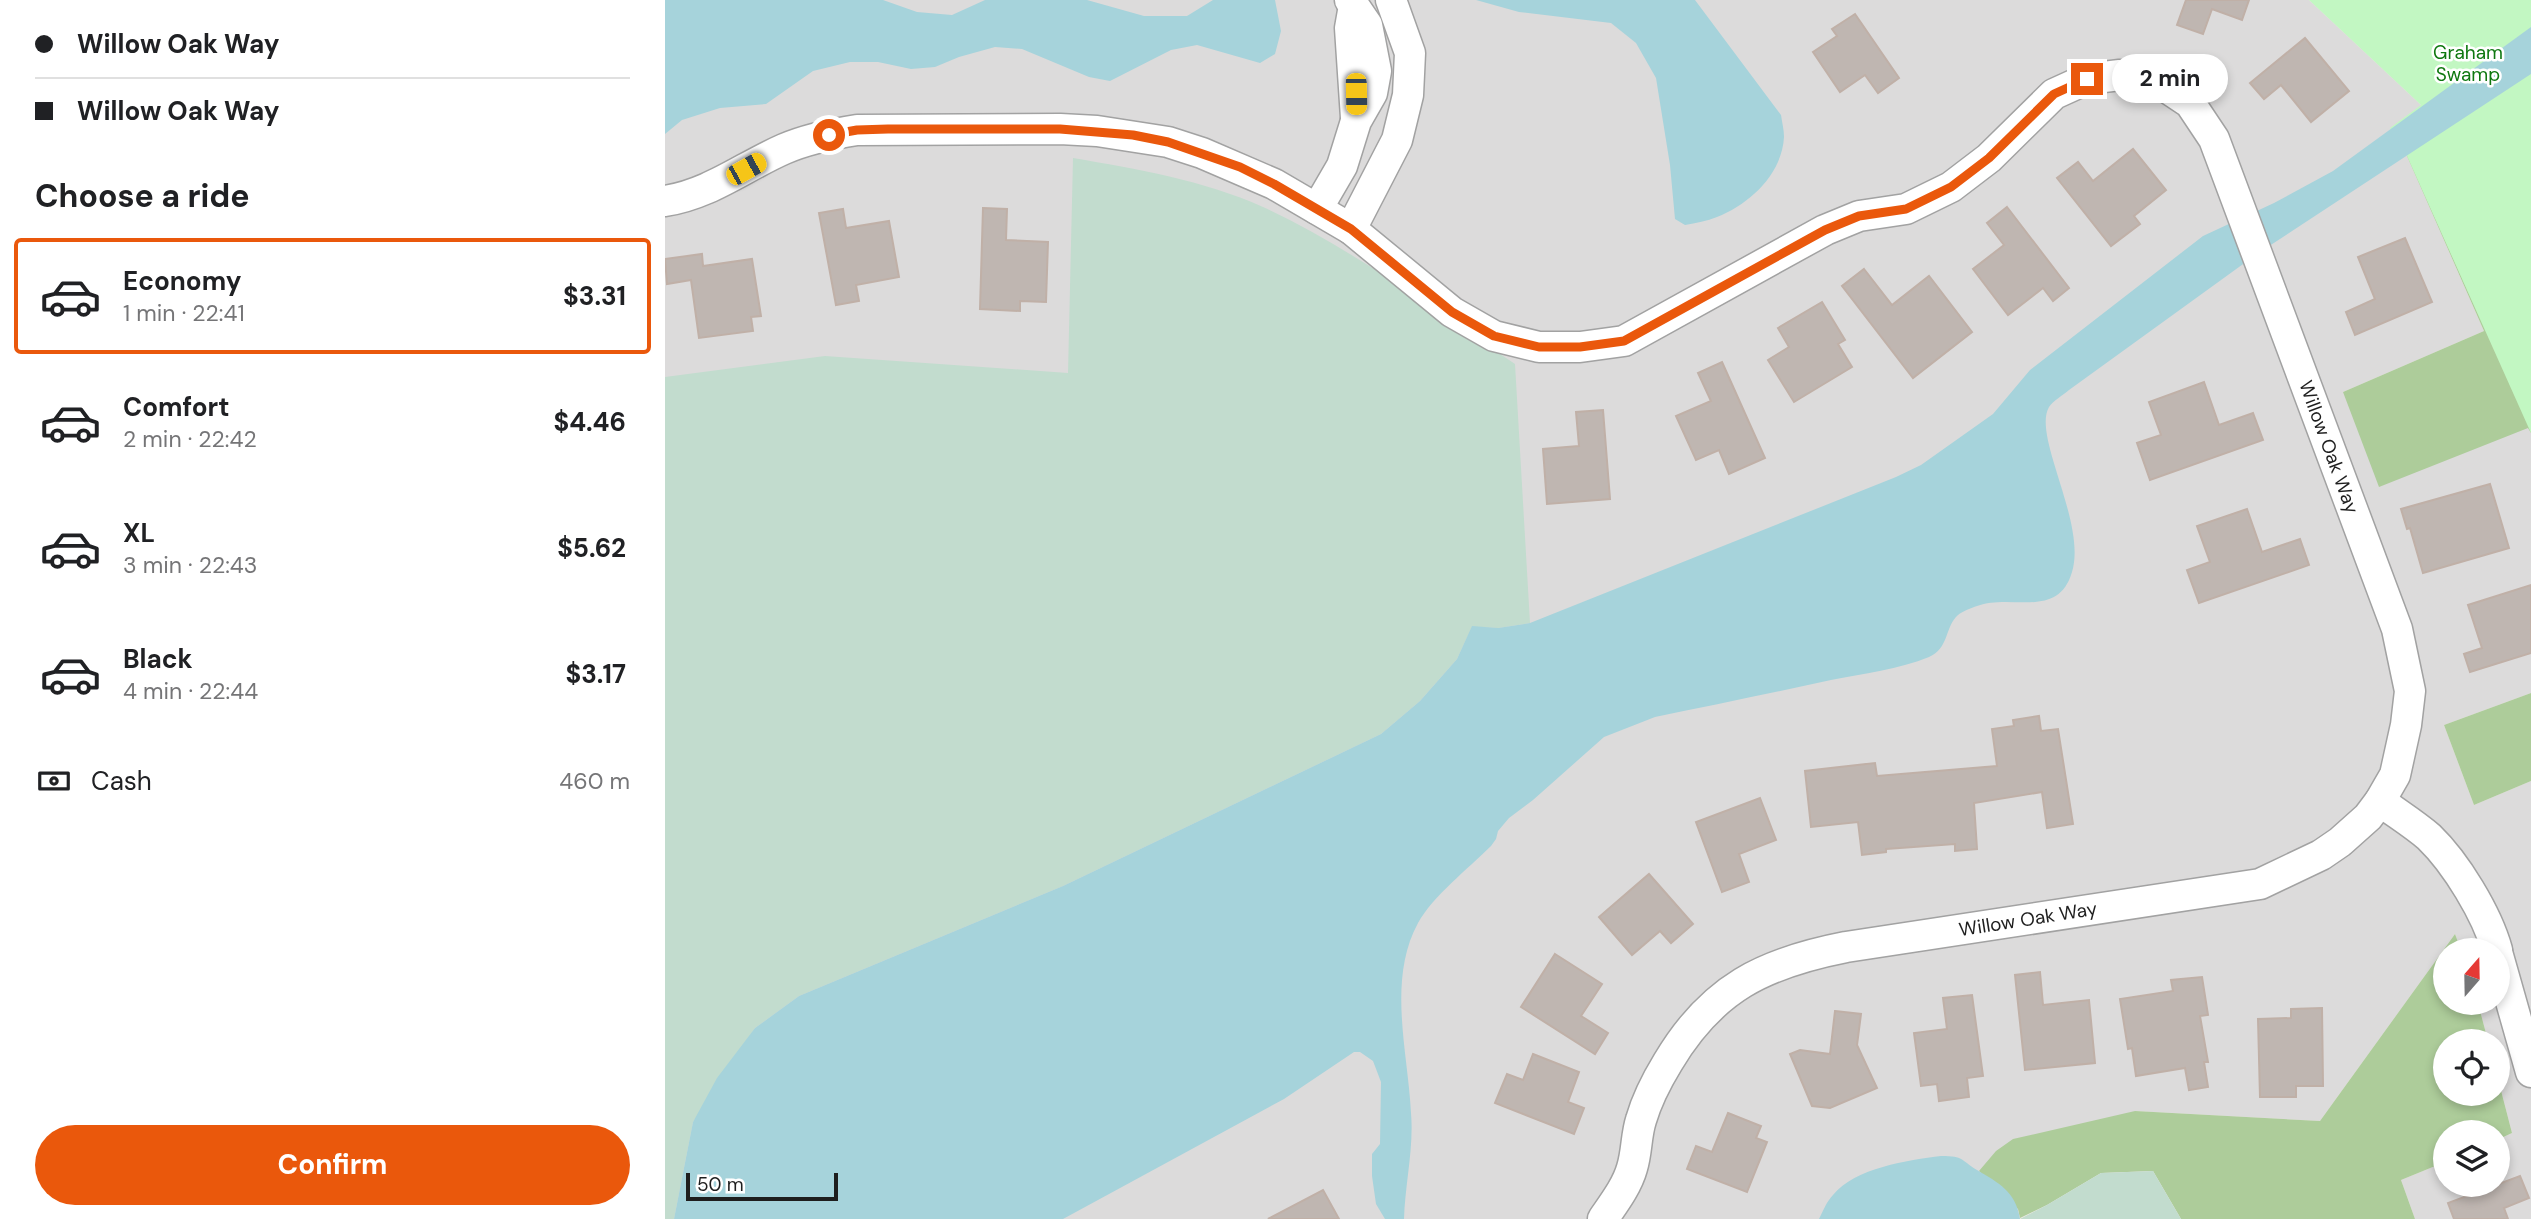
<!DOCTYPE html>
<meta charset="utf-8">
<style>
:root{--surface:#fff;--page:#f2f2f2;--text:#202124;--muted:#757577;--line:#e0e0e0;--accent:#ea580c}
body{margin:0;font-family:"DM Sans",sans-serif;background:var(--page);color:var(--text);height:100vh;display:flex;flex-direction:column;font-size:26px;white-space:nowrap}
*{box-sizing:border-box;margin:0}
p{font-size:23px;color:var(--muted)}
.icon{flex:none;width:38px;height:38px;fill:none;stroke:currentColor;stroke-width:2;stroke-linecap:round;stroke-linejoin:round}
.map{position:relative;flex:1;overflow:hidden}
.details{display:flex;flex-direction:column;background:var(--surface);width:665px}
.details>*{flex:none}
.banner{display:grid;align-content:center;height:154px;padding:0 35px;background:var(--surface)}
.needle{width:46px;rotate:20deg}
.tools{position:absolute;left:1768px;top:938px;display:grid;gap:14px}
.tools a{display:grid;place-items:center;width:77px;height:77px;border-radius:50%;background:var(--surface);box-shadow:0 4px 10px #0003;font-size:35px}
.scale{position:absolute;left:21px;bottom:18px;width:152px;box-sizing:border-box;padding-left:7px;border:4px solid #1e1e1e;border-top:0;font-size:19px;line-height:24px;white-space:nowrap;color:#1e1e1e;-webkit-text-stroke:5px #fff;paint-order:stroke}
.end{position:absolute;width:32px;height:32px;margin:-16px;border:9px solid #ea580c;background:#fff;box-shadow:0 0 0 4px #fff}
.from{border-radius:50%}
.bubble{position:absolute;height:49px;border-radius:24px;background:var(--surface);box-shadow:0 4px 10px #0003;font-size:23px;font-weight:700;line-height:49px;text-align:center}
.car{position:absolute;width:21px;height:42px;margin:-21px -10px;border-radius:9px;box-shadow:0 0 5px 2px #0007;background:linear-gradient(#f5c518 24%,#345 0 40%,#f5c518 0 76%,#345 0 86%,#f5c518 0)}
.banner b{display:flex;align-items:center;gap:24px;height:66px;font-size:26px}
.banner b+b{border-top:2px solid var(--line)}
.banner i{width:18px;height:18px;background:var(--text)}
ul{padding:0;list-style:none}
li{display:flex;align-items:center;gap:21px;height:116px;margin:0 14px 10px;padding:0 21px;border:4px solid transparent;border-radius:7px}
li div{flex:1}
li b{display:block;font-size:26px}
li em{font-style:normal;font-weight:700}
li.current{border-color:var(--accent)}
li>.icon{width:63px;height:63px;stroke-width:1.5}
h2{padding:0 35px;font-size:32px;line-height:84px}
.pay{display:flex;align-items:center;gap:18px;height:77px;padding:0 35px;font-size:26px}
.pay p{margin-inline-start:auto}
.action{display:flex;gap:14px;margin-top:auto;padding:14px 35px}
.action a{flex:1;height:80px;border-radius:42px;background:var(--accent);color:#fff;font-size:28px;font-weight:700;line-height:80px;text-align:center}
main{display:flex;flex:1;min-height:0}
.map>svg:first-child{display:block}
.residential{fill:#dcdbdb}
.forest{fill:#adcc9a}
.wetland{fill:#c2dcce}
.park{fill:#c2f7c2}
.water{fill:#a6d3db}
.building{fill:#bfb6b1;stroke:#c0b0a7;stroke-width:2}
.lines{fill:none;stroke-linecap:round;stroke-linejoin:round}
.minor-casing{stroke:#a2a2a2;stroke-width:33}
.minor{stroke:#fff;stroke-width:30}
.route{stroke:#ea580c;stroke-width:9}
.labels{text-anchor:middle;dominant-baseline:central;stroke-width:5;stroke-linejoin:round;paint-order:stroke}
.park-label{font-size:19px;fill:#0f7810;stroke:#fff}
.street-label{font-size:19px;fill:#1e1e1e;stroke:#fff}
</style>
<main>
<section class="details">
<div class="banner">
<b><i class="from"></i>Willow Oak Way</b>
<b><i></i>Willow Oak Way</b>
</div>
<h2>Choose a ride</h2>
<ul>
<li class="current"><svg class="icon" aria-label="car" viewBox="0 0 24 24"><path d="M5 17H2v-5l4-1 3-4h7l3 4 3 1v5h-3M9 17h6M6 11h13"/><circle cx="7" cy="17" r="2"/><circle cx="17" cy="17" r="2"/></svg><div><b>Economy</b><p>1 min · 22:41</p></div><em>$3.31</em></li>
<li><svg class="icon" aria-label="car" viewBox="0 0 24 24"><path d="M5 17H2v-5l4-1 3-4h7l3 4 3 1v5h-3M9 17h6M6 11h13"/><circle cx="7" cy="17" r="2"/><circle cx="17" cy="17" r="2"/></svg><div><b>Comfort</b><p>2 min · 22:42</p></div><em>$4.46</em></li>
<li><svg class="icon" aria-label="car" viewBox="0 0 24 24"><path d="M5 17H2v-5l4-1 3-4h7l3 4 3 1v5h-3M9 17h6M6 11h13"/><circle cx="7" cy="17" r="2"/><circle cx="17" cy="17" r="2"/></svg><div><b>XL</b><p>3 min · 22:43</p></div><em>$5.62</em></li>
<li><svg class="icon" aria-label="car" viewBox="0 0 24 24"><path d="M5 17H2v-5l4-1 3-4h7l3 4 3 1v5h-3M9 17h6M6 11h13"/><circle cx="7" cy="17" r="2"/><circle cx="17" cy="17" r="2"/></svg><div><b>Black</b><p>4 min · 22:44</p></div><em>$3.17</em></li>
</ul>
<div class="pay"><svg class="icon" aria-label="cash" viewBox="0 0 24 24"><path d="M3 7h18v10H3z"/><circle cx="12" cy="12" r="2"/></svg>Cash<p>460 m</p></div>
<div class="action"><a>Confirm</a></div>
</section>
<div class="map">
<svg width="1866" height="1219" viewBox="0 0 1866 1219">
<rect width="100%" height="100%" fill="#eeeae4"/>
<polygon class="residential" points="0,0 1644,0 1756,105 1742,156 1819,331 1678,392 1864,428 1866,433 1866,693 1779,725 1809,805 1866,781 1866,1219 1750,1219 1736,1180 1780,1162 1780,1185 1832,1185 1832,1140 1847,1133 1832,1075 1832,1041 1823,1041 1813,1003 1832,1003 1832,950 1796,950 1790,934 1655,1121 1470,1111 1353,1209 1355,1219 0,1219"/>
<g class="forest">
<polygon points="1866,132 1866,433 1863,428 1714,487 1678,392 1819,331 1742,156"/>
<polygon points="1866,693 1866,781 1809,805 1779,725"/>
<polygon points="1790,934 1796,950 1780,950 1780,1003 1813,1003 1823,1041 1780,1041 1780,1094 1832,1094 1832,1075 1847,1133 1832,1140 1832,1132 1780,1132 1780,1162 1736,1180 1750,1219 1516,1219 1488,1171 1436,1173 1382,1205 1355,1218 1353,1209 1314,1171 1331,1151 1348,1139 1470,1111 1655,1121"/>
</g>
<g class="wetland">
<path d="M408,158C472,169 538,180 598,207C688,249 768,309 850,364L865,623L833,628L807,627L792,659L755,701L716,734L398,886L134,996L90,1028L28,1122L9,1219H0V377L160,356L403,373Z"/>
<polygon points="1488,1171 1516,1219 1355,1219 1382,1205 1436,1173"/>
</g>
<polygon class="park" points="1644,0 1866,0 1866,433 1742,156 1725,128 1756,105"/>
<g class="water">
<polygon points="0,0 218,0 252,12 287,15 320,0 422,0 479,16 522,16 548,0 610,0 616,31 610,54 595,63 532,45 506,50 445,81 424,77 357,49 330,47 294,57 270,67 246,69 213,62 185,62 148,71 101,104 55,108 17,120 0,134"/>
<path d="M811,0H1030L1116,115C1117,122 1119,130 1119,137C1117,174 1085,204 1052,217C1042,221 1031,223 1020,225L1010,219L1005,165L991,78L971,43L946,23L854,12Z"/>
<path d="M1866,27V74L1592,254L1404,390C1398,395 1388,401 1384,407C1367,436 1422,523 1407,572C1393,620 1346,593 1312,606C1306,608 1298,611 1293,615C1280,626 1284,649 1264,657C1235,669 1197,674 1166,680C1107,693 1048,705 990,717L939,737L868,800L844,818L833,831L831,839L826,846C803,869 768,896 753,923C722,980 743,1052 746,1113C749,1148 740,1184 739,1219H720L711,1204L707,1176V1154L715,1144L716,1082L708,1061L695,1052H689L619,1099L398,1219H9L28,1122L52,1078L90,1028L134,996L398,886L716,734L755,701L792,659L807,626L833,628L865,623L1231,477L1256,465L1328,414L1365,370L1538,236L1609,203L1668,171Z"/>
<path d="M1276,1156C1300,1156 1295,1160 1312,1170C1334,1183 1351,1192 1355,1219H1154C1158,1211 1162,1201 1168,1195C1190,1168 1243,1160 1276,1156Z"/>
</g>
<g class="building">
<polygon points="1521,0 1584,0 1577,20 1547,9 1538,34 1512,25"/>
<polygon points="1190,14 1234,78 1213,93 1200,75 1175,92 1148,52 1172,36 1167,29"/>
<polygon points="1640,38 1684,91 1646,122 1616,85 1599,99 1585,83"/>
<polygon points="1468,149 1501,190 1469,216 1475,224 1446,246 1392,178 1413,162 1428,181"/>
<polygon points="1342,207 1404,288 1388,301 1378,288 1343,315 1308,269 1339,245 1322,223"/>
<polygon points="318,208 342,209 341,240 383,242 381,302 355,301 355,311 315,309"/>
<polygon points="178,209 181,228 224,221 234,277 191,285 194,301 171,305 154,213"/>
<polygon points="1740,238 1767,302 1690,335 1681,312 1710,299 1693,257"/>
<polygon points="37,254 38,266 87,259 96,316 86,317 88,331 34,338 26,280 2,284 0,259"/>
<polygon points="1199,269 1227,305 1264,276 1307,332 1248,378 1177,286"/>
<polygon points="1157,302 1180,340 1173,344 1187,367 1129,402 1103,360 1124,347 1113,328"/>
<polygon points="1057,362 1100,458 1064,474 1054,450 1031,460 1011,416 1046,401 1033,373"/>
<polygon points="1539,382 1554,425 1588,413 1598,440 1485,480 1472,443 1496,435 1484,402"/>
<polygon points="938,410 945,499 882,504 878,449 914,446 911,412"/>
<polygon points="1825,484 1844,548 1758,573 1745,528 1742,529 1736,509"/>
<polygon points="1582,509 1597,552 1635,539 1644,565 1534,603 1522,570 1545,562 1532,526"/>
<polygon points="1866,585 1866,653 1805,672 1799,654 1817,648 1803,605"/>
<polygon points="1374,716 1376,731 1393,729 1408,824 1382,828 1377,792 1309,803 1312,849 1290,851 1290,844 1221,849 1221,852 1197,855 1193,822 1146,827 1140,771 1210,763 1212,776 1332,766 1327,729 1349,726 1348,720"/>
<polygon points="1095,798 1111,840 1074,854 1084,882 1057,892 1031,822"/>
<polygon points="984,874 1028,924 1006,943 995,931 967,955 934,917"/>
<polygon points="890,954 937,984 916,1016 943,1033 930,1054 856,1007"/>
<polygon points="1375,972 1378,1005 1424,1000 1430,1063 1360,1070 1350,975"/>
<polygon points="1537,977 1543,1015 1535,1016 1543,1062 1539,1062 1543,1087 1524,1090 1520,1068 1471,1076 1467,1048 1463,1049 1455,999 1508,991 1506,980"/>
<polygon points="1307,995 1318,1076 1302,1078 1304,1097 1274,1101 1272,1084 1256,1086 1249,1033 1282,1029 1278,998"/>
<polygon points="1657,1008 1658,1086 1631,1086 1631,1097 1595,1097 1593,1019 1626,1018 1626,1009"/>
<polygon points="1170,1011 1196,1014 1192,1045 1212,1088 1165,1108 1147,1106 1125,1054 1135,1050 1165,1054"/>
<polygon points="868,1054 914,1072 903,1102 919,1108 909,1134 830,1103 842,1074 858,1080"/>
<polygon points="1063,1113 1096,1126 1091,1138 1102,1142 1082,1192 1022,1169 1031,1146 1047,1152"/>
<polygon points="1855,1176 1864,1198 1839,1208 1843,1219 1789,1219 1783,1203"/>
<polygon points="658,1190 674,1219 603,1219"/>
</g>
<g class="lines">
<defs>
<g id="minor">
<polyline points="688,11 685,28 691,118"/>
<path d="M0,201C45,194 78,167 119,149C142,139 167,134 192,130L395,129L432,131L503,142L537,153L609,184L686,229L787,312L829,336L874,347H915L959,341L1160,230L1194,216L1241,209L1286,187L1324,158L1389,94L1422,79L1455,75L1492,81L1525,103L1549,139L1732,629L1745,691L1741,725L1730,775L1715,801L1703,817L1675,842L1656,855L1595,884L1181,947C1099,963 1047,988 1003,1062C992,1080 982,1099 976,1120C971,1135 972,1152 967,1168C962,1186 949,1203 938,1219"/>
<polyline points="652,209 677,166 691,121 707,93 711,71 702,25 685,0"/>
<polyline points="686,229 732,140 743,95 745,53 726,0"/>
<path d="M1715,801C1731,813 1749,824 1764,837C1791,863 1822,914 1832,950"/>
<polyline points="1832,952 1866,1072"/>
</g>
</defs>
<use href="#minor" class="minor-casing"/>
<use href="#minor" class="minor"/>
</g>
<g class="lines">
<polyline class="route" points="164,135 192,130 223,129 395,129 468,135 503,142 575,167 609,184 686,229 787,312 829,336 874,347 915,347 959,341 1160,230 1194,216 1241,209 1286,187 1324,158 1389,94 1422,79"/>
</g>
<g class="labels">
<g class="park-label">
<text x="1803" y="52">Graham<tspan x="1803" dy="22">Swamp</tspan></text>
</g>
<g class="street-label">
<text transform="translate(1664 447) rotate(70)">Willow Oak Way</text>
<text transform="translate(1363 919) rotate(-9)">Willow Oak Way</text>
</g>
</g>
</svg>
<div class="tools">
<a><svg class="needle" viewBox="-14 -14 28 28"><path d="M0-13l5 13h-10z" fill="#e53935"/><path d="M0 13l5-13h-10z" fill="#757577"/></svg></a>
<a><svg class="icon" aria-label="locate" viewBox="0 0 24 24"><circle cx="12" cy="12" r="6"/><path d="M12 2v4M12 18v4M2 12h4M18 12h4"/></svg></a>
<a><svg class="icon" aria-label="layers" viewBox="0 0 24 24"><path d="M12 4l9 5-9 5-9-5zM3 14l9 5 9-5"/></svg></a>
</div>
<div class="scale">50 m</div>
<i class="end from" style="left:164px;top:135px"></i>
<i class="end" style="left:1422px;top:79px"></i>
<div class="bubble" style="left:1447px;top:54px;width:116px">2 min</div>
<i class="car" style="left:691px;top:94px;rotate:179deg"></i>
<i class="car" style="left:81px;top:169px;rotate:61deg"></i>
</div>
</main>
